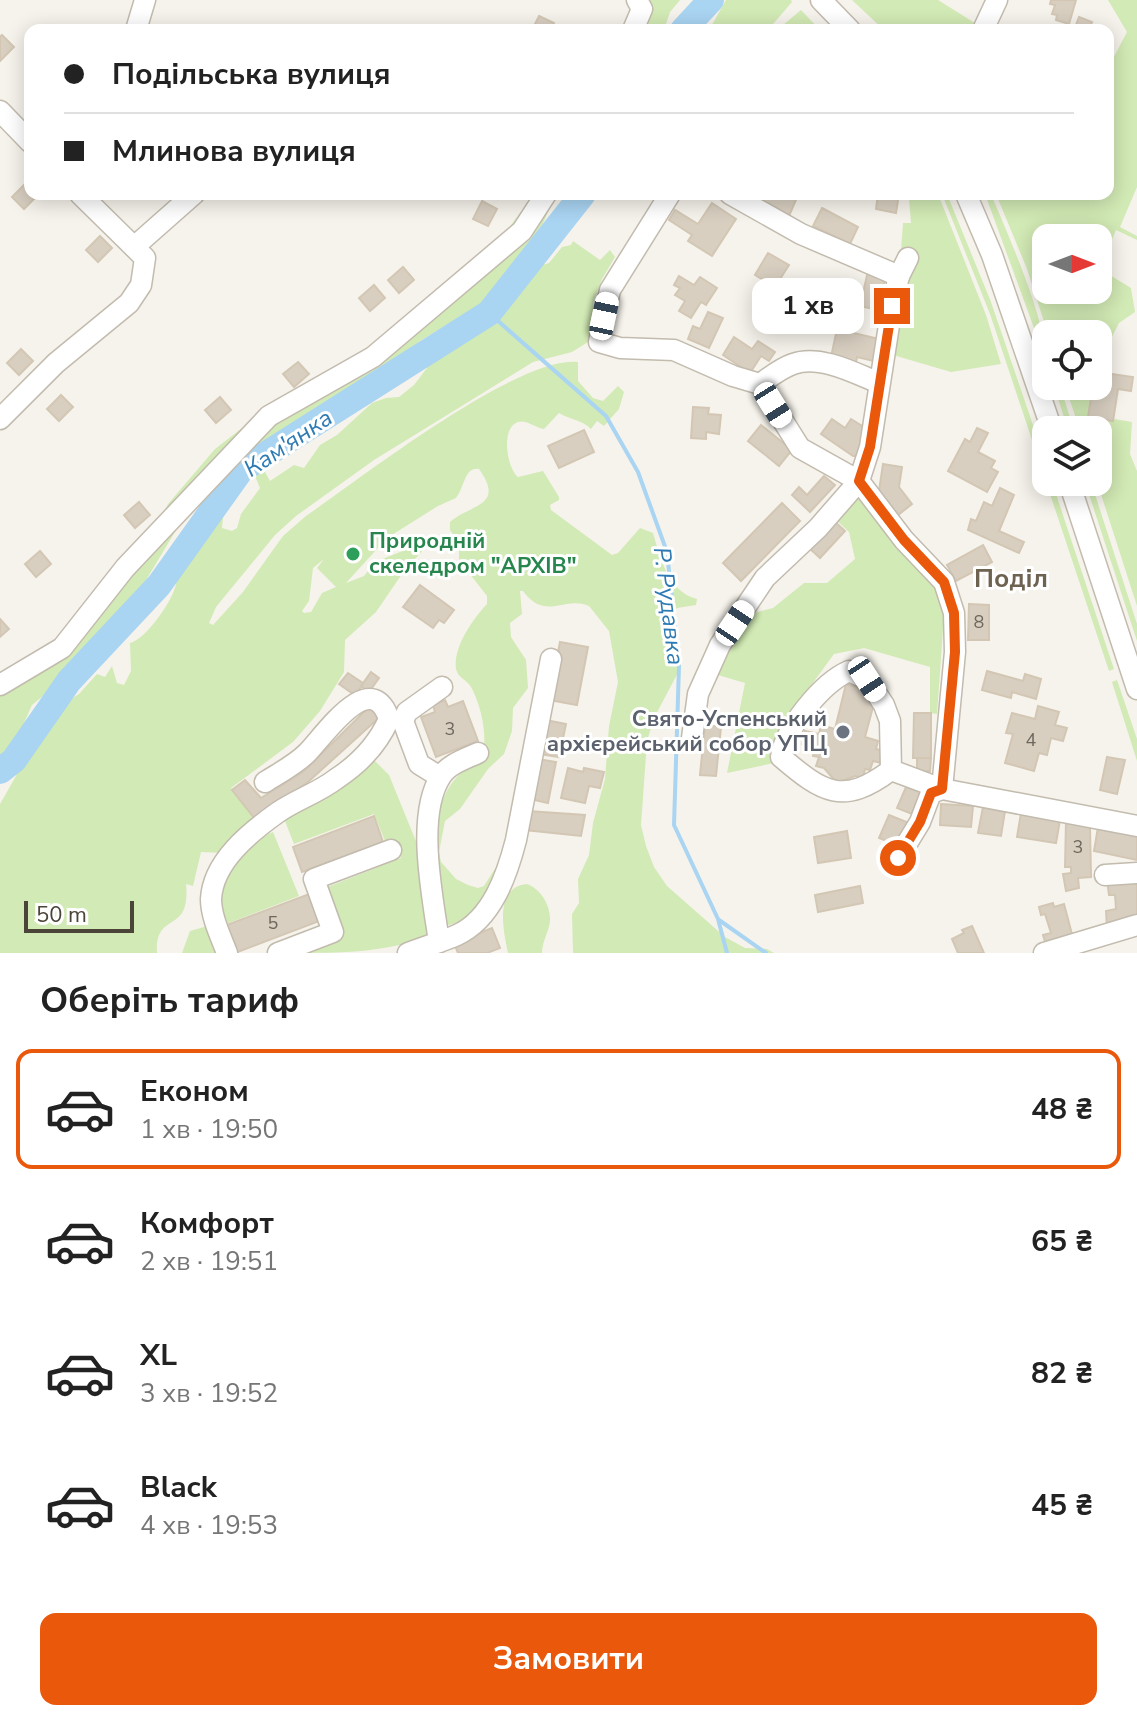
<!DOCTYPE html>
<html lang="uk">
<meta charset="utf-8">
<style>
:root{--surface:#fff;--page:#f6f6f6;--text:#222;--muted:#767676;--line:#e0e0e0;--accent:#ea580c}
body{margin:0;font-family:"Nunito Sans",sans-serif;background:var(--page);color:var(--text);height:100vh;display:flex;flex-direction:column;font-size:30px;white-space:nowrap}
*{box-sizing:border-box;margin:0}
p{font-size:26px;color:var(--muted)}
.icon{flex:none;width:44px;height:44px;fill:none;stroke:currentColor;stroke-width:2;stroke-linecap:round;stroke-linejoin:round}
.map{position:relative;height:953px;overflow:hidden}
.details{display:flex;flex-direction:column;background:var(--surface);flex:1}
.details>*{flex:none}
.top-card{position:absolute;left:24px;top:24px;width:1090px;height:176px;border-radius:16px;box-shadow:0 4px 20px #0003;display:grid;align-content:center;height:176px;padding:0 40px;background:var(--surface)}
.needle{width:52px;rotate:90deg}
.buttons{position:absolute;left:1032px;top:224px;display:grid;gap:16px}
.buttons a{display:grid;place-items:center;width:80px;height:80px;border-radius:16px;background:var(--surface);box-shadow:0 4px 20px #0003;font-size:40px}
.scale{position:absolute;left:24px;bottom:20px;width:110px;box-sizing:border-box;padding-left:8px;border:4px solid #4b4439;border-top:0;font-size:22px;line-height:28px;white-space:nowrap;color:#4b4439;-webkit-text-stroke:6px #fff;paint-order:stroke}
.end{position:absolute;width:36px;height:36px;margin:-18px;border:10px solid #ea580c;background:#fff;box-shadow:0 0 0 4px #fff}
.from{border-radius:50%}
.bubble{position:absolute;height:56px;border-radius:16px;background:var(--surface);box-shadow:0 4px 20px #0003;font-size:26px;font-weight:700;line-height:56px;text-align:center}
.car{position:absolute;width:24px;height:48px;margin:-24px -12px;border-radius:10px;box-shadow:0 0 6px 2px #0007;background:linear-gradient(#fff 24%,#345 0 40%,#fff 0 76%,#345 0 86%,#fff 0)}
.top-card b{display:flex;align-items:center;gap:28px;height:76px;font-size:30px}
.top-card b+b{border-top:2px solid var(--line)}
.top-card i{width:20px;height:20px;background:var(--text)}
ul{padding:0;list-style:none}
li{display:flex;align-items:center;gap:24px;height:120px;margin:0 16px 12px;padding:0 24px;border:4px solid transparent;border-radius:16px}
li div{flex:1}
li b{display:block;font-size:30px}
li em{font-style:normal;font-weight:700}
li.on{border-color:var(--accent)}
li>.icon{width:72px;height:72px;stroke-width:1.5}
h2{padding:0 40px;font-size:36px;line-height:96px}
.action{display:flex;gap:16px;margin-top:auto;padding:16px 40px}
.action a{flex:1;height:92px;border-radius:16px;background:var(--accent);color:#fff;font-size:32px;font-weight:700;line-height:92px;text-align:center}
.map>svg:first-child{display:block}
.green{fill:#d2eab5;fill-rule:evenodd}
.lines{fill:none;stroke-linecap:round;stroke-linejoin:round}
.stream{stroke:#a9d4f2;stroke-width:4}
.river{stroke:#a9d4f2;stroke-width:26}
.building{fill:#d8cfc1;stroke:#d3c7b4;stroke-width:2}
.minor-casing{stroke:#c2bbae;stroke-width:23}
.minor{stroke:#fff;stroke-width:20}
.route{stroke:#ea580c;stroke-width:10}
.leisure-dot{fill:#2e9e5b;stroke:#fff;stroke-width:3}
.worship-dot{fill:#6b7280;stroke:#fff;stroke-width:3}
.labels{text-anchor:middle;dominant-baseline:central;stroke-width:6;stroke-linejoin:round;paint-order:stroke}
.number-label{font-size:18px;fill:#6e675b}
.leisure-label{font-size:22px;font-weight:bold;fill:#27864d;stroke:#fff;text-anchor:start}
.worship-label{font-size:22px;font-weight:bold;fill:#5b616d;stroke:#fff;text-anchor:end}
.water-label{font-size:24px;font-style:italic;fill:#2e7ab2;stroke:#fff}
.quarter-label{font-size:26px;font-weight:bold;fill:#6e6250;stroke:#fff}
</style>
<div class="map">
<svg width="1137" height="953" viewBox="0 0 1137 953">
<rect width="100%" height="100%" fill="#f6f3ec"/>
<g class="green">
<polygon points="634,0 680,0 670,12 664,30 633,30"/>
<polygon points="726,0 791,0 792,2 768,30 709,30"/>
<polygon points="852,0 938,0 978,25 975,30 884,30"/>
<path d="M1108,0H1137V187L1120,227L1137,236V240L1116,230L1100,269L1131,288L1135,312L1119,323L1110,341L1097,410L1102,417L1132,422L1130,454L1137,471V606L1097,482L1098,430H1080L1065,386H1098V334H1048L1027,269L996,194H1108V68L1127,32ZM1046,238H1098V290H1046Z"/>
<polygon points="801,10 820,30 777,30"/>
<polygon points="534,194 556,194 537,237 501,285 483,303 420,341 353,401 347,401 343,397 340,408 309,420 291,433 280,445 255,460 248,468 243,480 231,477 213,488 181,522 140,590 118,614 106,637 91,657 32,705 17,739 0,764 0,681 45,654 161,518 168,504 215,449 242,428 367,353 502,237"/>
<polygon points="906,194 938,194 986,315 1001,364 951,372 893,355 903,223 911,223 909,199"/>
<polygon points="942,194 947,194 991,302 1046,463 1046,482 990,314"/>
<path d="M985,194H991C1008,235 1046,319 1046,361Z"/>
<path d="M573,241L600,260L610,250L615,257L602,279L593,303V332L588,342L572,352L533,362L374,460L296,516L275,535L216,607L209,623L213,625L243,592L283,536L306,516C358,480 520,354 578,362V381L593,398L603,401L618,386L624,392L619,409L604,426L597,421L591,429C581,419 570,420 559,413L544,429C536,428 526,419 518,422C500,428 507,468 518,477L543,471L559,497V500L550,505L551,510L612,555L618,553L640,528L653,533C660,557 668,592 697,599L696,605L677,608C660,627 678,647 681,667L654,718L647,741L641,825L646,846L654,867L667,886L725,937L745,948L767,949L774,953H573L572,914L579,903L578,879L589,855L593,823L605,779L609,726L618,682L609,631L589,606C564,595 546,622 523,591H520L522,614L510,623L511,637L526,660L528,688L513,708L512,731L504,754L488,769L460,809L445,821L439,852L441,862L456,879L468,885L478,888L484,886L498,864H500L501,872C487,892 472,926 444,925C436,880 423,816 456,778C465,767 482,761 484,746C486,729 480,703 471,687C467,680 458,678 456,669C453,647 473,619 487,604V596L459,560V543L450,530V522C470,504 506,507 479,469C464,467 465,487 456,498L438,506L387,538L346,583L364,576L375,562L425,542V548L404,571L376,612L345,640L344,672L320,711L293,742L231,788L259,824L225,853L201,852L193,886L186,884C191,936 155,909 157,953H0V804L16,776L37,725L45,715L79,694L97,674L105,677L112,666L117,683L124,685L131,671L130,643C145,640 173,601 176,584C178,575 173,568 174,559L176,556L185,557L202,544L219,515L223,518L222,528L232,531L237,528L241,514L260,488L255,476L260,469L265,472L270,481L294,465L304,468L320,445L337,435L372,403L386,398L399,397L414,385L443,347L468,337L502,314L539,266L549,263L562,247L571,245ZM324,559L317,568L336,587L322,593L311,612L304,613L302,611L309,601L313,568Z"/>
<polygon points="1054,386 1060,386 1074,430 1068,430"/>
<polygon points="1046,482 1052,482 1114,669 1109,671"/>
<polygon points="1085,482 1091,482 1137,624 1137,641"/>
<polygon points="855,494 935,586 944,615 937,714 930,713 930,667 864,648 834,654 782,725 779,762 727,773 745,683 718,675 727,648 746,615 773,608 804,583 827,583 855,559 849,532 834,518"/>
<polygon points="1117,680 1137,739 1137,761 1112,682"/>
<path d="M374,760L389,775L424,861L430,934C394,953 336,953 292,953L341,934L325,888L401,858L393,839L385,841L374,814L294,844L283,816Z"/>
<polygon points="273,832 299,896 221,926 216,891 221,877 257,839"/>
<path d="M527,884C541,889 551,906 550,921C549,932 542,941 542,953H508C503,929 494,887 527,884Z"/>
<polygon points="211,925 219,953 182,953 190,931"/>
</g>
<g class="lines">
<g class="stream">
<polyline points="489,313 606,416 638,472 667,552 679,666 674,825 718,919 727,953"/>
<polyline points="719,920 766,953"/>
</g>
<g class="river">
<polyline points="683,30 711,0"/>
<polyline points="0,771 14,760 69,681 159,585 241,470 489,313 583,194"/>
</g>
</g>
<g class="building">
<polygon points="1051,0 1076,0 1069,24 1056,20 1057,15 1052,14 1055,5 1050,4"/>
<polygon points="539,16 554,23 551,30 532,30"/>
<polygon points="1079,17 1092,22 1089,30 1074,30"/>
<polygon points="2,35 14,47 0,61 0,37"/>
<polygon points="26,183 30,187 30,194 38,195 24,209 12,197"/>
<polygon points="748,194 797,194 798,195 789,216"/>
<polygon points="878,194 899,194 896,213 876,209"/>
<polygon points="482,201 497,209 488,226 473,219"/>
<polygon points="712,203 736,219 712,256 688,241 692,235 669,220 675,210 698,224"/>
<polygon points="822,208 858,227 850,244 813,226"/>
<polygon points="100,236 112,248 98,262 86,250"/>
<polygon points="768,253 789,265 775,287 755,275"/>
<polygon points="403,267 414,280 399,293 388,280"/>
<polygon points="868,271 886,275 878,310 860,306"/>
<polygon points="679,276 694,285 700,277 717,288 706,305 701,302 691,318 679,311 685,301 675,295 680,288 674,285"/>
<polygon points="374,285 385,298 370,311 359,298"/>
<polygon points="708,312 723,318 709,348 688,339 693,326 700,329"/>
<polygon points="837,329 879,339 874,361 857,357 856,363 831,357"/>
<polygon points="734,337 752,349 758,341 775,352 769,361 761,356 750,373 723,355"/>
<polygon points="21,349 33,361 19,375 7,363"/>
<polygon points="298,362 309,374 294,387 283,374"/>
<polygon points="1098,372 1133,377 1131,391 1118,389 1113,421 1088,417 1093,386 1098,386"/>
<polygon points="61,395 73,407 59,421 47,409"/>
<polygon points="220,397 231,410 216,423 205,410"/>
<polygon points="693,407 709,408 708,414 721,415 719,434 706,432 706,439 691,438"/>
<polygon points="832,419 845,428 851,419 867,429 859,456 853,456 821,434"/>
<polygon points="761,425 792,450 779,466 748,441"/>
<polygon points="977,428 988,433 978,452 995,461 991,468 998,472 987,492 948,471 965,439 970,442"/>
<polygon points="584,430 594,452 559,468 548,446"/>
<polygon points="883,464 902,467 899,487 912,504 898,515 879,491"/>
<polygon points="824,476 835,485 810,512 792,495 799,487 807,495"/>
<polygon points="1000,488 1014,495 999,531 1024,542 1019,553 968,530 971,519 976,521 984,502 992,506"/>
<polygon points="139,502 150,515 135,528 124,515"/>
<polygon points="782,503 800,521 741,581 723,563"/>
<polygon points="833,520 845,531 820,558 808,547"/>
<polygon points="983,545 992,562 956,581 947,565"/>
<polygon points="40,551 51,564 36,577 25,564"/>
<polygon points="420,585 454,610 444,623 439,620 433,628 403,607"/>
<polygon points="969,604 989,605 989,640 968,640"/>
<polygon points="0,619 9,629 0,637"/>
<polygon points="560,642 588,647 577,705 549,700"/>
<polygon points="987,671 1023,681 1025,674 1041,679 1036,699 1012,692 1011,698 982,690"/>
<polygon points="371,672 379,678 369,692 361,686"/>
<polygon points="348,673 363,683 356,696 339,684"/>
<polygon points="846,684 877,692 865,737 878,741 876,749 888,752 885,764 873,761 870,770 865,769 863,778 855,776 837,783 824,768 816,766 819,757 813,756 815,748 802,744 805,731 819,734 821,725 835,729"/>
<polygon points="445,700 448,707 463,701 478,741 436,757 421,717 435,712 433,705"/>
<polygon points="371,705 382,715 308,782 255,819 232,790 245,780 261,798 304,771"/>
<polygon points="1038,706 1059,712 1055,725 1067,728 1063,741 1051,738 1047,755 1039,753 1034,771 1005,763 1013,734 1006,733 1012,713 1035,719"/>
<polygon points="914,713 931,713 931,758 913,758"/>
<polygon points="546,720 566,724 559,757 539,754"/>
<polygon points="705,725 721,727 716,776 700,775"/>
<polygon points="1107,757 1125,760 1117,794 1100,790"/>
<polygon points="917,758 931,758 930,771 917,771"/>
<polygon points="538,759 556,762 548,803 530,799"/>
<polygon points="568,768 583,772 584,768 604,772 600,788 589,786 585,803 561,798"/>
<polygon points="909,780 924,786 912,814 897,808"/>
<polygon points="941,804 973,806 971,827 940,825"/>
<polygon points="983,807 1005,811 1001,836 978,833"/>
<polygon points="528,811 585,815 581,836 525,830"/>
<polygon points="1021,813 1060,820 1056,843 1017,837"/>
<polygon points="889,815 909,823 899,846 879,838"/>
<polygon points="374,816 383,842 302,872 293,847"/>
<polygon points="1066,821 1090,826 1091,877 1078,878 1079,888 1066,891 1063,874 1071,873 1071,867 1065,867"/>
<polygon points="1098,827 1137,835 1137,860 1094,851"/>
<polygon points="847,831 851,858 818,863 814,837"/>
<polygon points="1137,879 1137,919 1107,928 1106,911 1116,909 1115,895 1109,895 1107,880"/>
<polygon points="860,886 863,903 818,912 815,895"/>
<polygon points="312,893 322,920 235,953 224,926"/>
<polygon points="1053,903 1054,907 1064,904 1073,938 1046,945 1043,935 1051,933 1045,914 1041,915 1039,907"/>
<polygon points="972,926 984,953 958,953 952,939 964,933 962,930"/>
<polygon points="492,928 500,948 487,953 458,953 454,943"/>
</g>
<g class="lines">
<defs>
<g id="minor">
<polyline points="821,0 850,30"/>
<polyline points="136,30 145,0"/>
<polyline points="633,30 642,9 637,0"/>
<polyline points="983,30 997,0"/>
<polyline points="0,111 30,142"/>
<polyline points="670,194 610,290 599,342 620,348 674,350 733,376 760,384 800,448 859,481 904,540 944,582 954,613 955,652 942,789 1137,826"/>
<polyline points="730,194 801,234 899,276"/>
<polyline points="966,194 992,255 1052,430"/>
<polyline points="134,247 194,194"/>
<path d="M760,384C770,377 781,368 793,364C819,354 855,373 879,383"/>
<polyline points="0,419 56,363 129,303 141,285 145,258 80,194"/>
<polyline points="1069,482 1137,689"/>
<polyline points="0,685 62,648 125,568 269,416 373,357 522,231 546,194"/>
<polyline points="692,738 698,694 720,645 765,578 818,528 859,481 870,447 892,306 899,276 908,258"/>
<path d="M891,770C843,806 823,793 781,757C785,728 822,683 849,671L867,679L884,705L890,721L891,770L942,789"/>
<polyline points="440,777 419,764 403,721 407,712 442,687"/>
<polyline points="898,858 920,822 931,793 942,789"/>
<polyline points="1105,875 1137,873"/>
<path d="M439,942C433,898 415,816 441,776C449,764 465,759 478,753"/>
<path d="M227,953C221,937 211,917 211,899C213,862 249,833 277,813C295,800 318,793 336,779C359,764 378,744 389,719C371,665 324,736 307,753C295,765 279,773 265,782"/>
<polyline points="278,953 333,932 314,879 391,850"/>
<path d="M408,953C424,947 441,942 457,935C492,919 507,875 516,840L551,659"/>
<polyline points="1044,953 1137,925"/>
</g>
</defs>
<use href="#minor" class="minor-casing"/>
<use href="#minor" class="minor"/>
</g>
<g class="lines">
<polyline class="route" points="892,306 870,447 859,481 904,540 944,582 954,613 955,652 942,789 931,793 920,822 898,858"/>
</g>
<circle class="leisure-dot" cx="353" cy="554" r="8"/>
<circle class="worship-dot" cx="843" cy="732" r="8"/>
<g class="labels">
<g class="number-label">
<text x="979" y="622">8</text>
<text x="450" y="729">3</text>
<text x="1031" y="740">4</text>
<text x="1078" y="847">3</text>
<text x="273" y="923">5</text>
</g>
<g class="leisure-label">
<text x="369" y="541">Природній<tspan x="369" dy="25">скеледром "АРХІВ"</tspan></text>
</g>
<g class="worship-label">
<text x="827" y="719">Свято-Успенський<tspan x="827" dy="25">архієрейський собор УПЦ</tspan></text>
</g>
<g class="water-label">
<text transform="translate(288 443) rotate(-34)">Кам'янка</text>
<text transform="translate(669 606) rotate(83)">Р. Рудавка</text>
</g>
<g class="quarter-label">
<text x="1011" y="578">Поділ</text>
</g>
</g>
</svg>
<div class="buttons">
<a><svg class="needle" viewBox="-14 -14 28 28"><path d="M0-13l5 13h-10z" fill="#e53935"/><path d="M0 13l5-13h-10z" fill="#767676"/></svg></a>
<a><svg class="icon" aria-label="locate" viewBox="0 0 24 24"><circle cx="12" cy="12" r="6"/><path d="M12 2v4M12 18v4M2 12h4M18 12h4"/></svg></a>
<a><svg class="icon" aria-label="layers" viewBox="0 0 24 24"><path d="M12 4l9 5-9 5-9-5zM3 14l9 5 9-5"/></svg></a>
</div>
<div class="scale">50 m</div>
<i class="end from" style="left:898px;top:858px"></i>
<i class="end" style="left:892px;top:306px"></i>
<div class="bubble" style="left:752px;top:278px;width:112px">1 хв</div>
<i class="car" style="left:604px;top:316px;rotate:12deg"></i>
<i class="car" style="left:773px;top:405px;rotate:148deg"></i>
<i class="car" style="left:735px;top:623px;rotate:34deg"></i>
<i class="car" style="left:867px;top:679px;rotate:147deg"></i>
<div class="top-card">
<b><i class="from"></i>Подільська вулиця</b>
<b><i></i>Млинова вулиця</b>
</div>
</div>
<section class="details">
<h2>Оберіть тариф</h2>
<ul>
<li class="on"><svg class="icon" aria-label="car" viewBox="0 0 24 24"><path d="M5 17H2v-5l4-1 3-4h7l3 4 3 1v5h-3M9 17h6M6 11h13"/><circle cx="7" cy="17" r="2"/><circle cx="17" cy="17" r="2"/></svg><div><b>Економ</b><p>1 хв · 19:50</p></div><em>48 ₴</em></li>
<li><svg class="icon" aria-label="car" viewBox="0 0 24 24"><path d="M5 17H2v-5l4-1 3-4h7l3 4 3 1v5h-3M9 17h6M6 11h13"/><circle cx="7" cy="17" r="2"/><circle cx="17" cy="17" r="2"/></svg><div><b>Комфорт</b><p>2 хв · 19:51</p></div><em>65 ₴</em></li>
<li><svg class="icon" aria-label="car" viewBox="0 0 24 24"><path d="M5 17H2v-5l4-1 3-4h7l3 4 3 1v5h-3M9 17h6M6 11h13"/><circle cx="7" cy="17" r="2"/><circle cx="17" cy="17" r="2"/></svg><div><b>XL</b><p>3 хв · 19:52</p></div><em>82 ₴</em></li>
<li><svg class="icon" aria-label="car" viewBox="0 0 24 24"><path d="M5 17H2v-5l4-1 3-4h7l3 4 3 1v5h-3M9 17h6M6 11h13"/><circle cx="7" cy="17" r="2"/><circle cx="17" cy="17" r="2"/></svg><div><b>Black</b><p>4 хв · 19:53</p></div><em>45 ₴</em></li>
</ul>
<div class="action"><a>Замовити</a></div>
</section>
